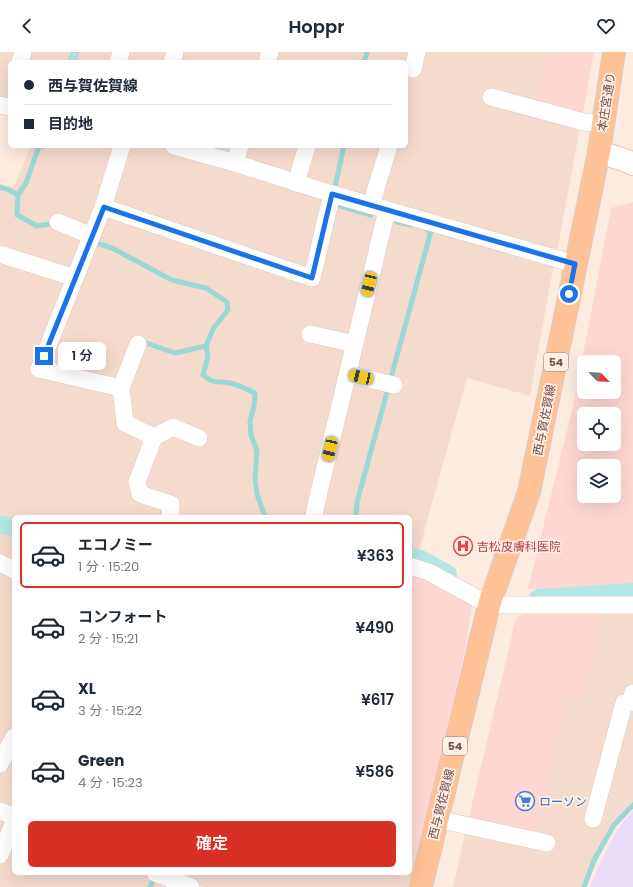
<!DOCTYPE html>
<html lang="ja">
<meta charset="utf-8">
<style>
:root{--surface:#fff;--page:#f6f6f7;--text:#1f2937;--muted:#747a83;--line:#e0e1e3;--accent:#d93025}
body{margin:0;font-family:Poppins,"Noto Sans JP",sans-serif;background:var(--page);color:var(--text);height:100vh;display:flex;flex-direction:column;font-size:15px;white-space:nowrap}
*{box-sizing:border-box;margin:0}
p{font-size:13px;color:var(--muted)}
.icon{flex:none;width:22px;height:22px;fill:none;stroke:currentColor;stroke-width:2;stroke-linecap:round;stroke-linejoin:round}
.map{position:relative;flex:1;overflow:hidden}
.details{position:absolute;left:12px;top:463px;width:400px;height:360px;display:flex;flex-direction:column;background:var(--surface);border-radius:6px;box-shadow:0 4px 16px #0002}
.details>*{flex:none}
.guide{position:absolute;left:8px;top:8px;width:400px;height:88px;border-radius:6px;box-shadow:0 4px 16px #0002;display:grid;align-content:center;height:88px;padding:0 16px;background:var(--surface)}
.needle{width:26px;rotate:115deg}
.controls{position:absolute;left:577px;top:303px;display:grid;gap:8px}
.controls a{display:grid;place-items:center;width:44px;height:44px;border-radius:6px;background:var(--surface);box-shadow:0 4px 16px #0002;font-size:20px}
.end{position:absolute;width:18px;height:18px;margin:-9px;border:5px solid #1a73e8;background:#fff;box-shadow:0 0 0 2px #fff}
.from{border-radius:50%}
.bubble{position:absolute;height:28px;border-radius:6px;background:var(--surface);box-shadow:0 4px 16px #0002;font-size:13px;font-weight:600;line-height:28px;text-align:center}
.car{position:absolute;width:12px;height:24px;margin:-12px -6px;border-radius:5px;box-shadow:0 0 3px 1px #0007;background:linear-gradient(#f5c518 24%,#345 0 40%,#f5c518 0 76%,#345 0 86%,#f5c518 0)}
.guide b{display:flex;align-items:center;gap:14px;height:38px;font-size:15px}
.guide b+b{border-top:1px solid var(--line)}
.guide i{width:10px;height:10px;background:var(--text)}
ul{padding:7px 0 0;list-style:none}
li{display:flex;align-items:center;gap:12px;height:66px;margin:0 8px 6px;padding:0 8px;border:2px solid transparent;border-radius:6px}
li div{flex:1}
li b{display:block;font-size:15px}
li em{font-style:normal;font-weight:600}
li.active{border-color:var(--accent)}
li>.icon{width:36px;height:36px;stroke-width:1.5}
.action{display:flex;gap:8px;margin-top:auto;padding:8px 16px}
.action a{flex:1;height:46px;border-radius:6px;background:var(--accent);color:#fff;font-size:16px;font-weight:600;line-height:46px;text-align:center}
header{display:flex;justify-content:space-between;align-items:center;height:52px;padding:0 16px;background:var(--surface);font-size:18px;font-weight:600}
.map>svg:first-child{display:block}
.residential{fill:#f4dbce}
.commercial{fill:#fed7d3;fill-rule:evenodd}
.education{fill:#e9ddf9}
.water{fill:#b4e6e3;stroke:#9ad8d5}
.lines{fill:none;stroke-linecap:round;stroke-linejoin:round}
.stream{stroke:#9ad8d5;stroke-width:5}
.canal{stroke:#b4e6e3;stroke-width:18}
.street-casing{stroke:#e3c8bf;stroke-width:18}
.secondary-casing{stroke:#e8c7bb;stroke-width:24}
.primary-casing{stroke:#d8cdcb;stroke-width:24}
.street{stroke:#fff;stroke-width:17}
.secondary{stroke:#fff;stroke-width:22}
.primary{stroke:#fec296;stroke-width:22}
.route{stroke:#1a73e8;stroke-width:5}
.labels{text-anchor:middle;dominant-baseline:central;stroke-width:3.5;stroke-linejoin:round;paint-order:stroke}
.shield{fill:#fff0e6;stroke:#9e7f77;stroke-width:1}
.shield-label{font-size:11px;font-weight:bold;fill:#744e47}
.street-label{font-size:12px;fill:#744e47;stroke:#fff0e6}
.health-label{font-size:12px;fill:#be3a42;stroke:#fff0e6;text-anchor:start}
.shop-label{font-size:12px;fill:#366cbe;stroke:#fff0e6;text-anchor:start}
</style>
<header><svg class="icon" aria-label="back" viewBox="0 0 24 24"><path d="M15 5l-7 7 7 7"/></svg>Hoppr<svg class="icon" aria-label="heart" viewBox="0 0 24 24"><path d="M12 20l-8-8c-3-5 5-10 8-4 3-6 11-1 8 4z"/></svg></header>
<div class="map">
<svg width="633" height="835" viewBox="0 0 633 835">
<rect width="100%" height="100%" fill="#fdebe0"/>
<g class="residential">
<polygon points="0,0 548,0 530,61 580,76 556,205 184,94 406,94 406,10 10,10 10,54 0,52"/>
<polygon points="31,94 159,94 554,211 530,344 467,326 419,498 410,498 410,465 14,465 14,760 0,755 0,132 14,135"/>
<polygon points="604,558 633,559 633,753 613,776 585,835 453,835 468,769 535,787 568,646 583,646"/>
<polygon points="0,765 14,770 14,821 144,821 180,835 0,835"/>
<polygon points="410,796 419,798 410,835 203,835 168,821 410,821"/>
</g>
<g class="commercial">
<polygon points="548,0 594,0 580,76 530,62"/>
<path d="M633,150V534L528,537L574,350L611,156ZM584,310H614V340H584ZM584,362H614V392H584ZM584,414H614V444H584Z"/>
<polygon points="410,518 473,547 466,593 419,798 410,796"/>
<polygon points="604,558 583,647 568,646 535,787 468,769 516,566 525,561"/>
</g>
<polygon class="education" points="633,759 633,835 590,835 600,811 619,775"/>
<polygon class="water" points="72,0 79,0 75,10 68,10"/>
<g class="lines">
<g class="stream">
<polyline points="364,10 367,0"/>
<polyline points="41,94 38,97 26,131 18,143 17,163 37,174 50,172 55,174"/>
<polyline points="0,135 9,138 18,143"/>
<polyline points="335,135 344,94"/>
<polyline points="340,154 371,163"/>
<polyline points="397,170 411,173"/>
<path d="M92,190L112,196L172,228L206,236L227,250L228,258L213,277L206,294L208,304L203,323C212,332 219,329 230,331C239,333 247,337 255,341L254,354L250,369L251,383L257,399L255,426L257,442L265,465"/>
<polyline points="146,291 175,301 206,294"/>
<polyline points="356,465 357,450 431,179 427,178"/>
<polyline points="150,835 155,824"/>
<polyline points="584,835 594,808 614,773 633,753"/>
</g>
<g class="canal">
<polyline points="0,473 14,475"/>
<polyline points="410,505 421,507 448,522"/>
<polyline points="538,546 633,540"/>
</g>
<defs>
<g id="street">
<polyline points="20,10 23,0"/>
<polyline points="118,10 121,0"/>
<polyline points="172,10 175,0"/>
<polyline points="267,10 270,0"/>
<polyline points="413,17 417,0"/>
<polyline points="491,45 584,70 603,72"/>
<polyline points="0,53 10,55"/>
<polyline points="122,94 103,155 39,317 121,336 125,371 154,385 137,430 140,442 171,452 170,465"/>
<polyline points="174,94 235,111 332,142 575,212"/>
<polyline points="235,111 240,94"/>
<polyline points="296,131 307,94"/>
<polyline points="371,153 389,94"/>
<polyline points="103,155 312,226 332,142"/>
<polyline points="58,170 92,184"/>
<polyline points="0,202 75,226"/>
<polyline points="310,282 355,292"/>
<polyline points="348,322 394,333"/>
<polyline points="121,336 138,292"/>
<polyline points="154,385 173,375 199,386"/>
<polyline points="314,465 315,457 387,158"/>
<polyline points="0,511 14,518"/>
<polyline points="410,514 429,520 489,553 633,553"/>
<polyline points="0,712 14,685"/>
<polyline points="0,759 14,764"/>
<polyline points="437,767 547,791"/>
<polyline points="593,767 624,651 630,651 633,641"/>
<polyline points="0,803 14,770"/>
<polyline points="155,821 191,835"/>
</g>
<polyline id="secondary" points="599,100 627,109 633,112"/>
<polyline id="primary" points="421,835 489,553 529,440 599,100 614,0"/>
</defs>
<use href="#street" class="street-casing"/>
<use href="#secondary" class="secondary-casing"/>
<use href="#primary" class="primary-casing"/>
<use href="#street" class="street"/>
<use href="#secondary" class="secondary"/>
<use href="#primary" class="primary"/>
</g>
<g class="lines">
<polyline class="route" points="44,304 104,155 312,226 332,142 575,212 569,242"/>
</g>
<defs>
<symbol id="hospital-ring" viewBox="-11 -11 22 22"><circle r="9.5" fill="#fff0e6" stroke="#e0444e" stroke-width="1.5"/><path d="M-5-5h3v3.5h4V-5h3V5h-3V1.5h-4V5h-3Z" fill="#e0444e"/></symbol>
<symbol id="supermarket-ring" viewBox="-11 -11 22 22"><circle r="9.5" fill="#fff0e6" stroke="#3f7fe0" stroke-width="1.5"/><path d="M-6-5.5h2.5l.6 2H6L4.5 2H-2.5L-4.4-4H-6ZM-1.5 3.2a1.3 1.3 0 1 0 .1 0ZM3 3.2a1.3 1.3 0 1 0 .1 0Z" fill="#3f7fe0"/></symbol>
</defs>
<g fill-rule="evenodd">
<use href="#hospital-ring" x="452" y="483" width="22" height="22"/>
<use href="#supermarket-ring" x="514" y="738" width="22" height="22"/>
</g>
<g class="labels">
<g class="shield">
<rect x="544" y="301" width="24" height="18" rx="3"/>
<rect x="443" y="685" width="24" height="18" rx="3"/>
</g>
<g class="shield-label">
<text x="556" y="310">54</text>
<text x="455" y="694">54</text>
</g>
<g class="street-label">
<text transform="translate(606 50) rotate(-81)">本庄宮通り</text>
<text transform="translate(544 368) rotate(-79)">西与賀佐賀線</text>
<text transform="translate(441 752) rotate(-76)">西与賀佐賀線</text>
</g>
<g class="health-label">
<text x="477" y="494">吉松皮膚科医院</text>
</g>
<g class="shop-label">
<text x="539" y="749">ローソン</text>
</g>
</g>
</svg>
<div class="controls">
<a><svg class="needle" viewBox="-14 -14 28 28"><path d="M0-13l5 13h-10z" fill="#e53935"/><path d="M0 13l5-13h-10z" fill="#747a83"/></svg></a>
<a><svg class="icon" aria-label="locate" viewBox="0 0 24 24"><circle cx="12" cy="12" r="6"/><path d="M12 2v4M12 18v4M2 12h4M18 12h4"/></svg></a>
<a><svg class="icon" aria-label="layers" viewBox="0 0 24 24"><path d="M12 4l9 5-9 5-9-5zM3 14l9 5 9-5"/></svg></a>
</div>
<i class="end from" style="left:569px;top:242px"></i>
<i class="end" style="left:44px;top:304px"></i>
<div class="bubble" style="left:58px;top:290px;width:48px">1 分</div>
<i class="car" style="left:369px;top:232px;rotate:194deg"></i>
<i class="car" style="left:361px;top:325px;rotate:283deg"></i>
<i class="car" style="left:330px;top:397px;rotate:193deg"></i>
<div class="guide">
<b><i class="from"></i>西与賀佐賀線</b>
<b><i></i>目的地</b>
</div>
<section class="details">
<ul>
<li class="active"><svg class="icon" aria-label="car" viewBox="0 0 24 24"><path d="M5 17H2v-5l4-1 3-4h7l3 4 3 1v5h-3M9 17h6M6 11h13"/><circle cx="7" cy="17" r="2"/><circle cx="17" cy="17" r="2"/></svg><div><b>エコノミー</b><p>1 分 · 15:20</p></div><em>¥363</em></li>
<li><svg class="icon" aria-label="car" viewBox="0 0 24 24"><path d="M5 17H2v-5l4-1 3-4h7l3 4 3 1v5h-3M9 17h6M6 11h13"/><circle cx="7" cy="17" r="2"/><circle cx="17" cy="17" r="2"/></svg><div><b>コンフォート</b><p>2 分 · 15:21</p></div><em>¥490</em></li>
<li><svg class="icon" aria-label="car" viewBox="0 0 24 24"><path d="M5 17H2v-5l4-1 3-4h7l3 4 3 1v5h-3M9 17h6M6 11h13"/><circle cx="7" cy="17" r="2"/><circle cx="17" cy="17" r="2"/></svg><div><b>XL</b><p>3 分 · 15:22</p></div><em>¥617</em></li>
<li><svg class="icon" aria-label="car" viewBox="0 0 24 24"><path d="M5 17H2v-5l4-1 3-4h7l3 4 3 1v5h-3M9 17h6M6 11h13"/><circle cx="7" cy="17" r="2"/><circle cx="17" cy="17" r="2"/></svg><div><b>Green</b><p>4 分 · 15:23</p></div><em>¥586</em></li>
</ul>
<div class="action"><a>確定</a></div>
</section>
</div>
